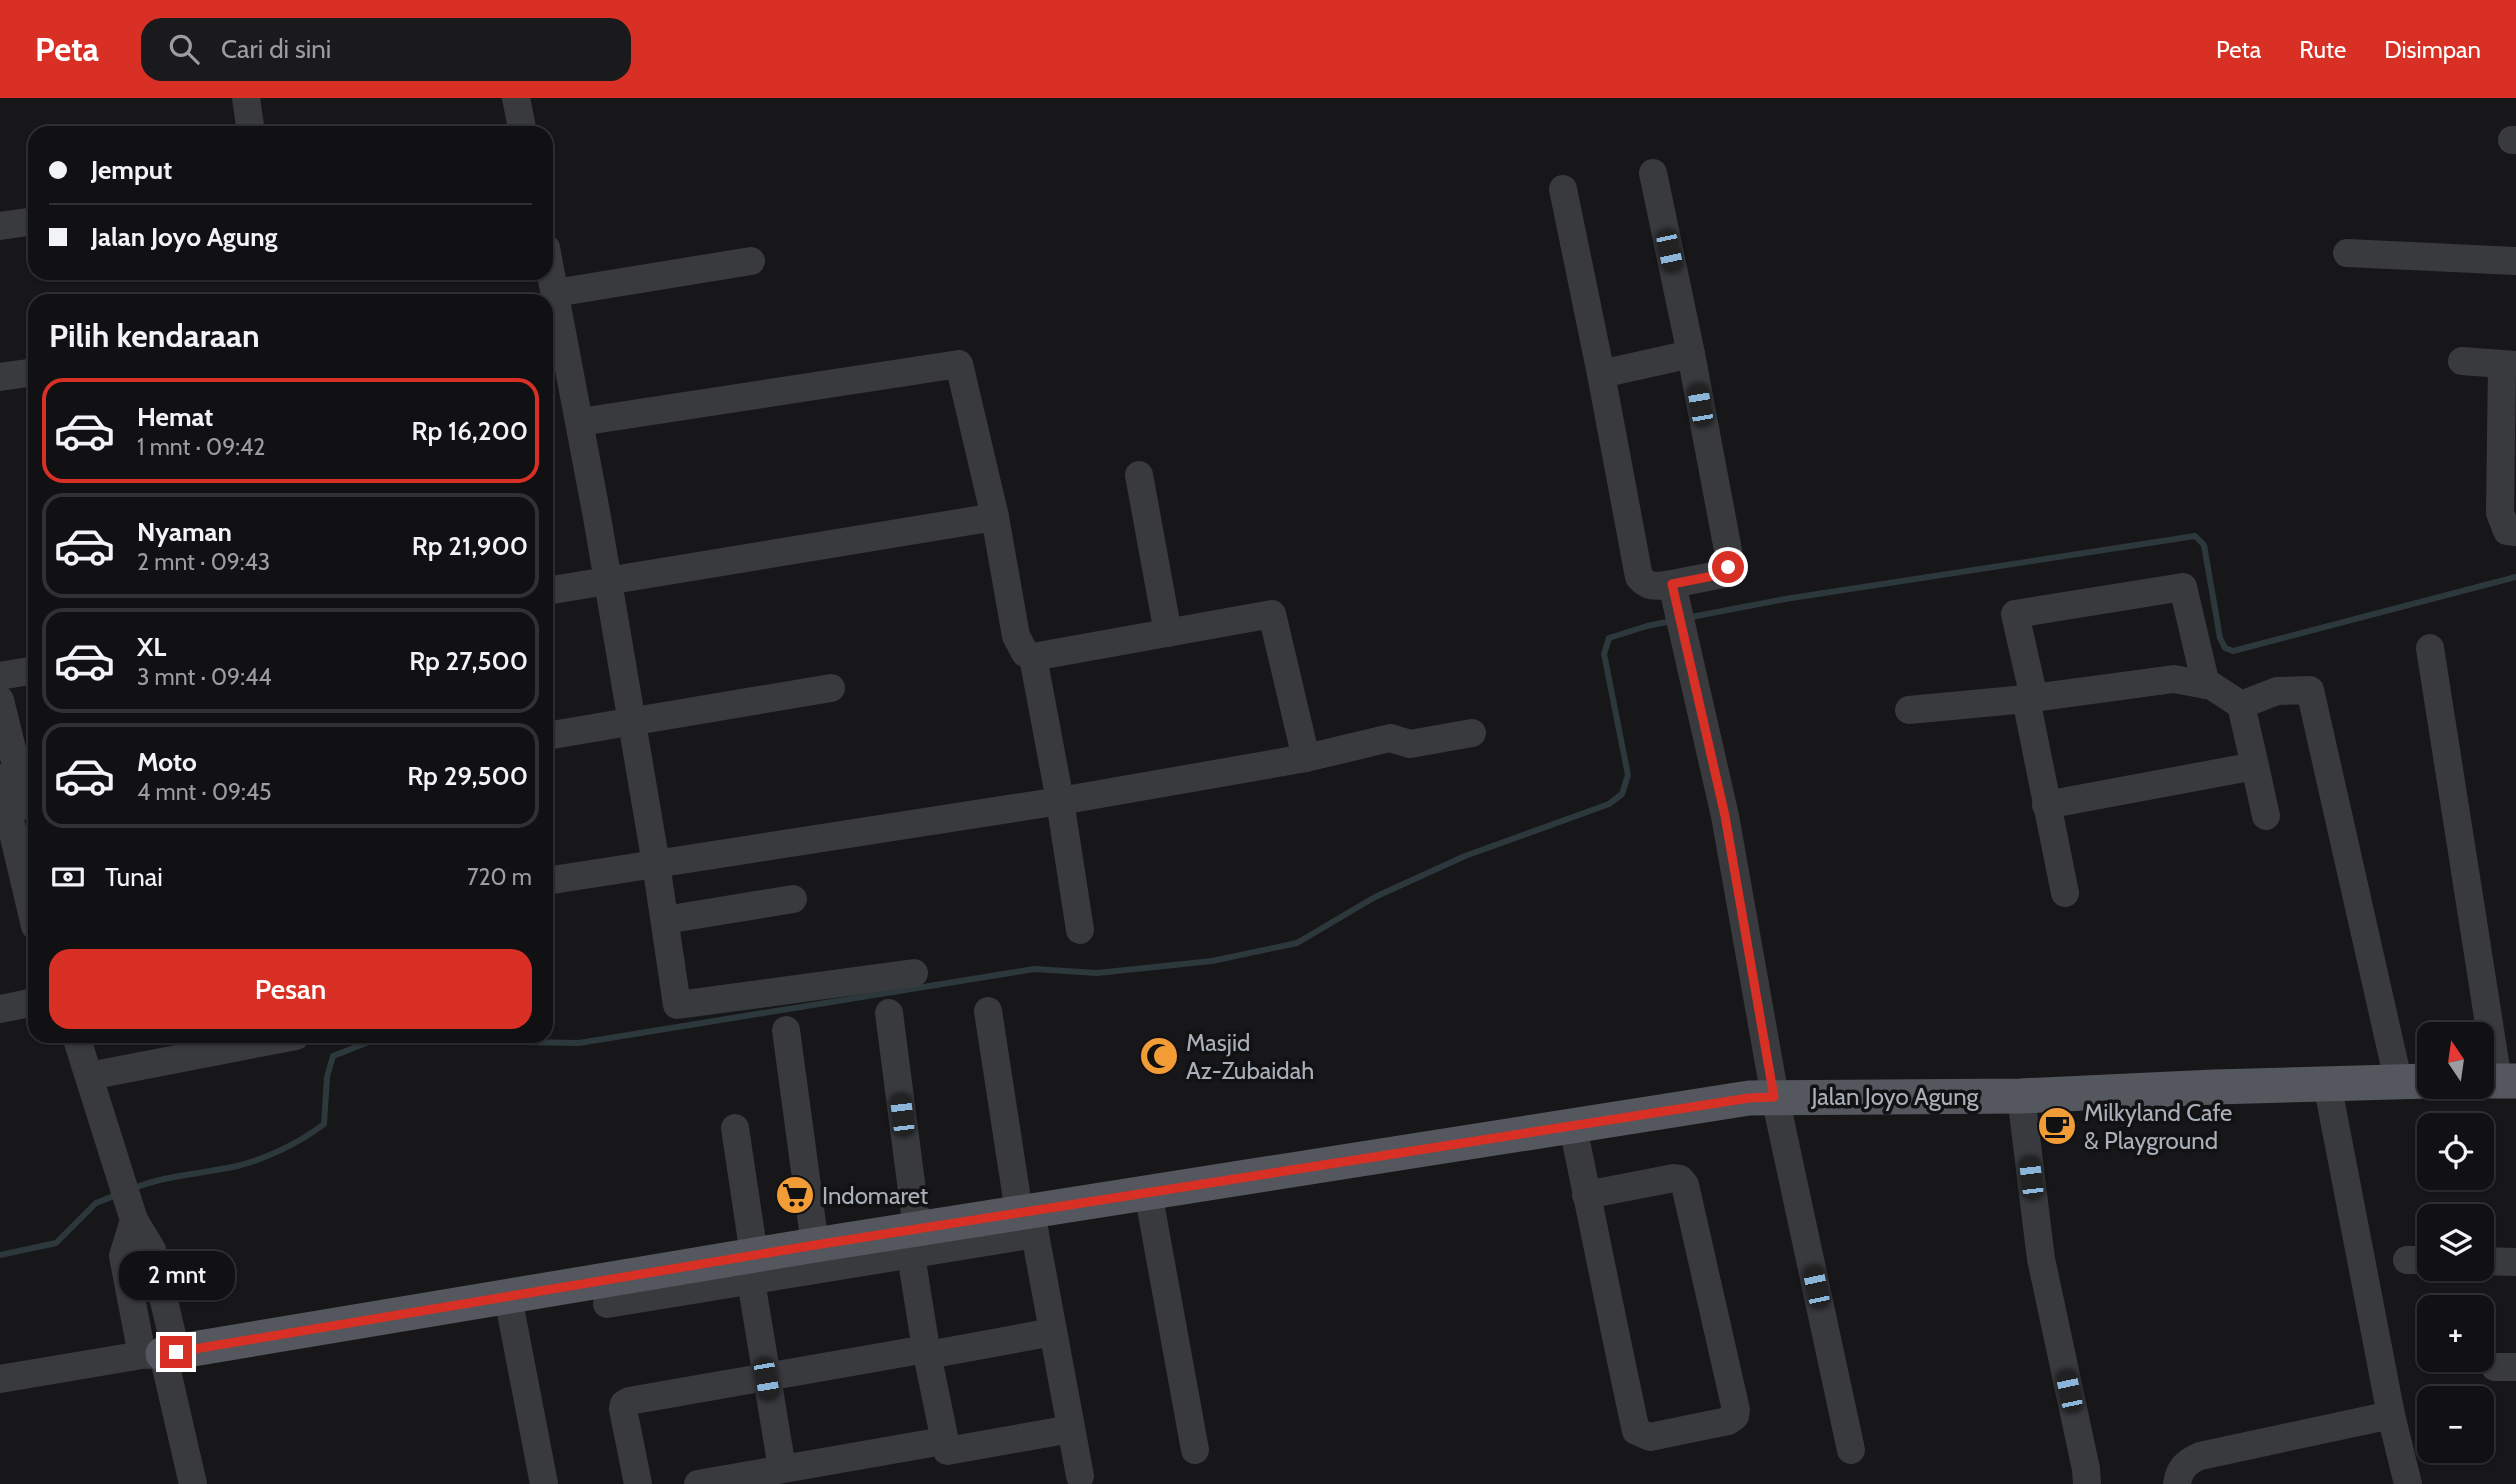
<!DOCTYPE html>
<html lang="id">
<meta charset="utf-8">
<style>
:root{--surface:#111113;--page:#1a1a1c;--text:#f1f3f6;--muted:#9c9da0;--line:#303133;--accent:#d93025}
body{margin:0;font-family:Cabin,sans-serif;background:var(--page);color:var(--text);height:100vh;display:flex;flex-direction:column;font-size:26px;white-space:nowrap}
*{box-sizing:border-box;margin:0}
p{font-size:23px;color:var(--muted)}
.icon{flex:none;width:38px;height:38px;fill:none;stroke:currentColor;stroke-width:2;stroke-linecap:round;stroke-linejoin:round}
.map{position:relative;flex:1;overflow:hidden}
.side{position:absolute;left:28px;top:196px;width:525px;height:749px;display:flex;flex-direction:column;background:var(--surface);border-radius:21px;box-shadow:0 2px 5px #0004,0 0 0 2px var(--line)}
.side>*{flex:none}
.guide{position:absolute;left:28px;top:28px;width:525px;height:154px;border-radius:21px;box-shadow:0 2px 5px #0004,0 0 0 2px var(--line);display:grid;align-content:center;height:154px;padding:0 21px;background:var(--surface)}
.needle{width:46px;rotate:347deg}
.buttons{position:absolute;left:2417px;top:924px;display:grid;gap:14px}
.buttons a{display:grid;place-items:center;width:77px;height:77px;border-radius:14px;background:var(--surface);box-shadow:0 2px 5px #0004,0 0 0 2px var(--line);font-size:35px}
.end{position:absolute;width:32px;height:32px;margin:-16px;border:9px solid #d93025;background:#fff;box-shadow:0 0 0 4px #fff}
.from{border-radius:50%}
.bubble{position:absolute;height:49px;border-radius:21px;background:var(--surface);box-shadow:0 2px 5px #0004,0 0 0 2px var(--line);font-size:23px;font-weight:600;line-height:49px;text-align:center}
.car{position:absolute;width:21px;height:42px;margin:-21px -10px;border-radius:9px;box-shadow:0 0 5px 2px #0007;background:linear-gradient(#222 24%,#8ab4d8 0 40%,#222 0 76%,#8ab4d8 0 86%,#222 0)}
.guide b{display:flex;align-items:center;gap:24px;height:66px;font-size:26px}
.guide b+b{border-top:2px solid var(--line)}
.guide i{width:18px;height:18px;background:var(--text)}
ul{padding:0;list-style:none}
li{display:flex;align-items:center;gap:21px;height:105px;margin:0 14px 10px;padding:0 7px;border:4px solid var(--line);border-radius:21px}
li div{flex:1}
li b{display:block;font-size:26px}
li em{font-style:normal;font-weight:600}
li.active{border-color:var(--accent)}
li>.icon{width:63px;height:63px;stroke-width:1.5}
h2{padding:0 21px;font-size:32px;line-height:84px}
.pay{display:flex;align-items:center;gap:18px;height:77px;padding:0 21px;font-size:26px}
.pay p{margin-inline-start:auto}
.cta{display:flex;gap:14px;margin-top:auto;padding:14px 21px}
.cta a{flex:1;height:80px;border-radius:21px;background:var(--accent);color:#fff;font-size:28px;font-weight:600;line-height:80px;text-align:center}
header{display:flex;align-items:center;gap:42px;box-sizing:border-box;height:98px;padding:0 35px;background:var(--accent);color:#fff}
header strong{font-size:33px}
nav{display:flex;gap:38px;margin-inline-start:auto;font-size:24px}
.search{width:490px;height:63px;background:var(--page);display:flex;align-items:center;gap:18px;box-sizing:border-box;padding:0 24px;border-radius:21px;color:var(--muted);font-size:26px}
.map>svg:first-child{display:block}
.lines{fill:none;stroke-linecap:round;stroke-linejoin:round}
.stream{stroke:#2d383d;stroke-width:6}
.minor{stroke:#383a3e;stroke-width:28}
.major{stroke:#54575d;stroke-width:35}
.route{stroke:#d93025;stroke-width:9}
.labels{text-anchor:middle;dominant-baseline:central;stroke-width:7;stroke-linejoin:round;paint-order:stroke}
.poi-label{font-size:24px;fill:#a9b0b9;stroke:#121214;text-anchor:start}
.street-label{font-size:24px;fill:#a9b0b9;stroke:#121214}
</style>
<header>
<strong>Peta</strong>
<div class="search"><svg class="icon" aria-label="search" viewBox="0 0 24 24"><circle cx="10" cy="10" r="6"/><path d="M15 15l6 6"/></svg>Cari di sini</div>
<nav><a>Peta</a><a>Rute</a><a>Disimpan</a></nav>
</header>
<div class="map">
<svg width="2516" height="1386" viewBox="0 0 2516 1386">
<rect width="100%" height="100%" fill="#171719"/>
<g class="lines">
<g class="stream">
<polyline points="1686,520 1785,501 2195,438 2204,447 2220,540 2225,550 2233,553 2516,479"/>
<polyline points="492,938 520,944 579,945 1034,871 1097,875 1212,863 1297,845 1375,799 1465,758 1609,706 1622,696 1628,677 1604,556 1609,540 1647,528 1672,523"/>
<path d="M132,1091C165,1077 202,1076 237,1068C266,1061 301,1044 324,1026L327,979L333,958L384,938"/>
<polyline points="0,1157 56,1145 96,1105 119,1096"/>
</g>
<g class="minor">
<polyline points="246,0 251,35"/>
<polyline points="516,0 523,35"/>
<polyline points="2512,42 2516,42"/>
<polyline points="1653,75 1691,256 1730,463 1723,476 1672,486"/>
<polyline points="1563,91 1601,276"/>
<polyline points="0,128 35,123"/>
<polyline points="546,150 597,419 656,766 677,907 914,875"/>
<polyline points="2347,155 2516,163"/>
<polyline points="555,195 751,163"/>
<path d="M1691,256L1601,276L1639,479C1649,491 1658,488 1672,486L1725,718L1775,999L1851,1352"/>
<polyline points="2462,263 2516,267"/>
<polyline points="2502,266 2500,415 2507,433 2516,434"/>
<polyline points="0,279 35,274"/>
<polyline points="580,324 959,266 995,419"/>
<polyline points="1139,377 1168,535"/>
<polyline points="546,493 995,419 1016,538 1025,555 1033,559 1272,516 1306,660"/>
<polyline points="2430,550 2498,983"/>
<polyline points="1033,559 1060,703 1080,832"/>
<polyline points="0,578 35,572"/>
<polyline points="2034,600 2015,516 2183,489 2206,587"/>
<polyline points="2026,601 2065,795"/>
<polyline points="0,602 26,708"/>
<polyline points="2241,607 2277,593 2310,592 2398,982"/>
<polyline points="1909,612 2026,601 2174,581 2212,588 2241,607 2255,668 2046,707"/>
<polyline points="546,638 831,590"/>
<polyline points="2255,668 2266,718"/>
<polyline points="0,680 35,828"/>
<polyline points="546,783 1060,703 1306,660 1390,640 1410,646 1472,635"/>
<polyline points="665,822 793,801"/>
<polyline points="0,911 35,904"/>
<polyline points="988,913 1019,1114"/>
<polyline points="889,915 917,1131"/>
<polyline points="786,932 815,1147"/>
<polyline points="76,938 134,1122 152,1152 176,1254"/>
<polyline points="89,978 296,938"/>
<polyline points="2327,985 2391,1317 2408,1386"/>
<polyline points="2021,998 2041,1161 2086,1371 2087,1386"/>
<path d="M1573,1029C1594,1130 1614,1232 1636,1333L1650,1339L1728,1323L1735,1318L1736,1312L1685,1087L1680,1081L1674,1080L1586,1097"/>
<polyline points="735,1030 754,1157"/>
<polyline points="1148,1094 1195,1352"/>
<polyline points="134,1122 123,1158 142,1257"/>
<polyline points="1035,1136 1080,1378"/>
<polyline points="911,1157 926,1251"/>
<polyline points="2407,1162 2429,1162"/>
<polyline points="2482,1163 2516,1164"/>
<polyline points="751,1183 782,1370"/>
<polyline points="508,1199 544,1386"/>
<polyline points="607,1206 1035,1136 1031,1112"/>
<polyline points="928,1257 1053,1234"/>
<polyline points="2495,1269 2516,1269"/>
<polyline points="0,1281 142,1257 163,1256 193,1386"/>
<polyline points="638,1386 623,1311 624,1306 629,1303 926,1251 947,1353 1071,1331"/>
<polyline points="698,1386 943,1343"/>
<path d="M2177,1386C2179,1371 2186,1364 2200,1358L2391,1317"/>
</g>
<g class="major">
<polyline points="2482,983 2516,983"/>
<polyline points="163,1256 815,1147 1749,1000 2021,998 2214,989 2429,983"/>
</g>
</g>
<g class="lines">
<polyline class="route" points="176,1254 815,1147 1749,1000 1774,999 1725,718 1672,486 1723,476 1728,469"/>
</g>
<defs>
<symbol id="mosque-disc" viewBox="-11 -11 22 22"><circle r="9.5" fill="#f29c36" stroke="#121214"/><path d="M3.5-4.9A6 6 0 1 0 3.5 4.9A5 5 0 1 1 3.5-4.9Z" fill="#111"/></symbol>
<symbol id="cafe-disc" viewBox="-11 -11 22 22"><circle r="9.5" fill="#f29c36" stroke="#121214"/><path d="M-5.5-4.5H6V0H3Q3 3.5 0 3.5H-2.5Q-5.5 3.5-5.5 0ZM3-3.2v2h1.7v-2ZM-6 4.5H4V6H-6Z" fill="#111"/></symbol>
<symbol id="supermarket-disc" viewBox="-11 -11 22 22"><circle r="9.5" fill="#f29c36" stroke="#121214"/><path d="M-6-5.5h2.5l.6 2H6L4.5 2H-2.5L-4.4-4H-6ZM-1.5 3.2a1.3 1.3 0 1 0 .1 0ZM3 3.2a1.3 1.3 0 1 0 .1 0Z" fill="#111"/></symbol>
</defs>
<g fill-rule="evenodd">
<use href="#mosque-disc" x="1137" y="936" width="44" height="44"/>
<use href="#cafe-disc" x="2035" y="1006" width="44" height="44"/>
<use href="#supermarket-disc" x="773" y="1075" width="44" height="44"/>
</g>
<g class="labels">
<g class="poi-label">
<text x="1186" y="944">Masjid<tspan x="1186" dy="28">Az-Zubaidah</tspan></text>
<text x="2084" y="1014">Milkyland Cafe<tspan x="2084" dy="28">&amp; Playground</tspan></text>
<text x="822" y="1097">Indomaret</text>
</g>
<g class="street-label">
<text x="1895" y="998">Jalan Joyo Agung</text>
</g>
</g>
</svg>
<div class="buttons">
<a><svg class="needle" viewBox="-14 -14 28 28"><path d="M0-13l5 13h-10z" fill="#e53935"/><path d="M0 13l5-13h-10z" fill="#9c9da0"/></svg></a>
<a><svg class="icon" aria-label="locate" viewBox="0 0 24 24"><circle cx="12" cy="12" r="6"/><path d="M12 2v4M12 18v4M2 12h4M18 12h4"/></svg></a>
<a><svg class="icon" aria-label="layers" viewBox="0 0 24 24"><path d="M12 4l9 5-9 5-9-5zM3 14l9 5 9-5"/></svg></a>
<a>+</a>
<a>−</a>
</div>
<i class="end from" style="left:1728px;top:469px"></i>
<i class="end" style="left:176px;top:1254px"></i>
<div class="bubble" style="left:119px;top:1153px;width:116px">2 mnt</div>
<i class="car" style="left:1669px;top:153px;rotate:168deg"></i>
<i class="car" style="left:1700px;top:307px;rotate:350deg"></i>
<i class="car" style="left:902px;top:1017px;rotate:353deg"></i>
<i class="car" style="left:2031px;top:1080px;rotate:353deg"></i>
<i class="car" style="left:1816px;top:1189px;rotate:348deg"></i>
<i class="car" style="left:766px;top:1281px;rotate:170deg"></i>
<i class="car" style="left:2069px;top:1293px;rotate:348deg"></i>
<div class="guide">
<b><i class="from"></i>Jemput</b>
<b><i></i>Jalan Joyo Agung</b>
</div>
<section class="side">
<h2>Pilih kendaraan</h2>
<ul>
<li class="active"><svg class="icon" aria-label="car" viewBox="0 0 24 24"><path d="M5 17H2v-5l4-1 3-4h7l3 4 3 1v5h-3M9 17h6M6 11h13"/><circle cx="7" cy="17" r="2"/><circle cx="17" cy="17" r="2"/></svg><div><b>Hemat</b><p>1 mnt · 09:42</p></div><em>Rp 16,200</em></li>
<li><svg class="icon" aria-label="car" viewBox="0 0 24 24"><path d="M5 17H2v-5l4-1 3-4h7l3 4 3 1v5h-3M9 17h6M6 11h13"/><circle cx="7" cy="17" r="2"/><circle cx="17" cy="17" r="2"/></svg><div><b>Nyaman</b><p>2 mnt · 09:43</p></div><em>Rp 21,900</em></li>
<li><svg class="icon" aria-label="car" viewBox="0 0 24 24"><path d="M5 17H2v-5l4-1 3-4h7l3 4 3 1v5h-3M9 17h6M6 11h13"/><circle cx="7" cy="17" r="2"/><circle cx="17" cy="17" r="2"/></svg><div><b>XL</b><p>3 mnt · 09:44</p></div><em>Rp 27,500</em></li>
<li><svg class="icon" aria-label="car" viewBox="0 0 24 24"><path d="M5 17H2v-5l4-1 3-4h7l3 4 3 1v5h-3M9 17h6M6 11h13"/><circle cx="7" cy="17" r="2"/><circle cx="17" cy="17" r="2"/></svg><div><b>Moto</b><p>4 mnt · 09:45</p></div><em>Rp 29,500</em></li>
</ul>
<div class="pay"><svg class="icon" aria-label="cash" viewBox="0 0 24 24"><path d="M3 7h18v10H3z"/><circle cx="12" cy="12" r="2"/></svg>Tunai<p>720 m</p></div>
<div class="cta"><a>Pesan</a></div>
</section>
</div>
